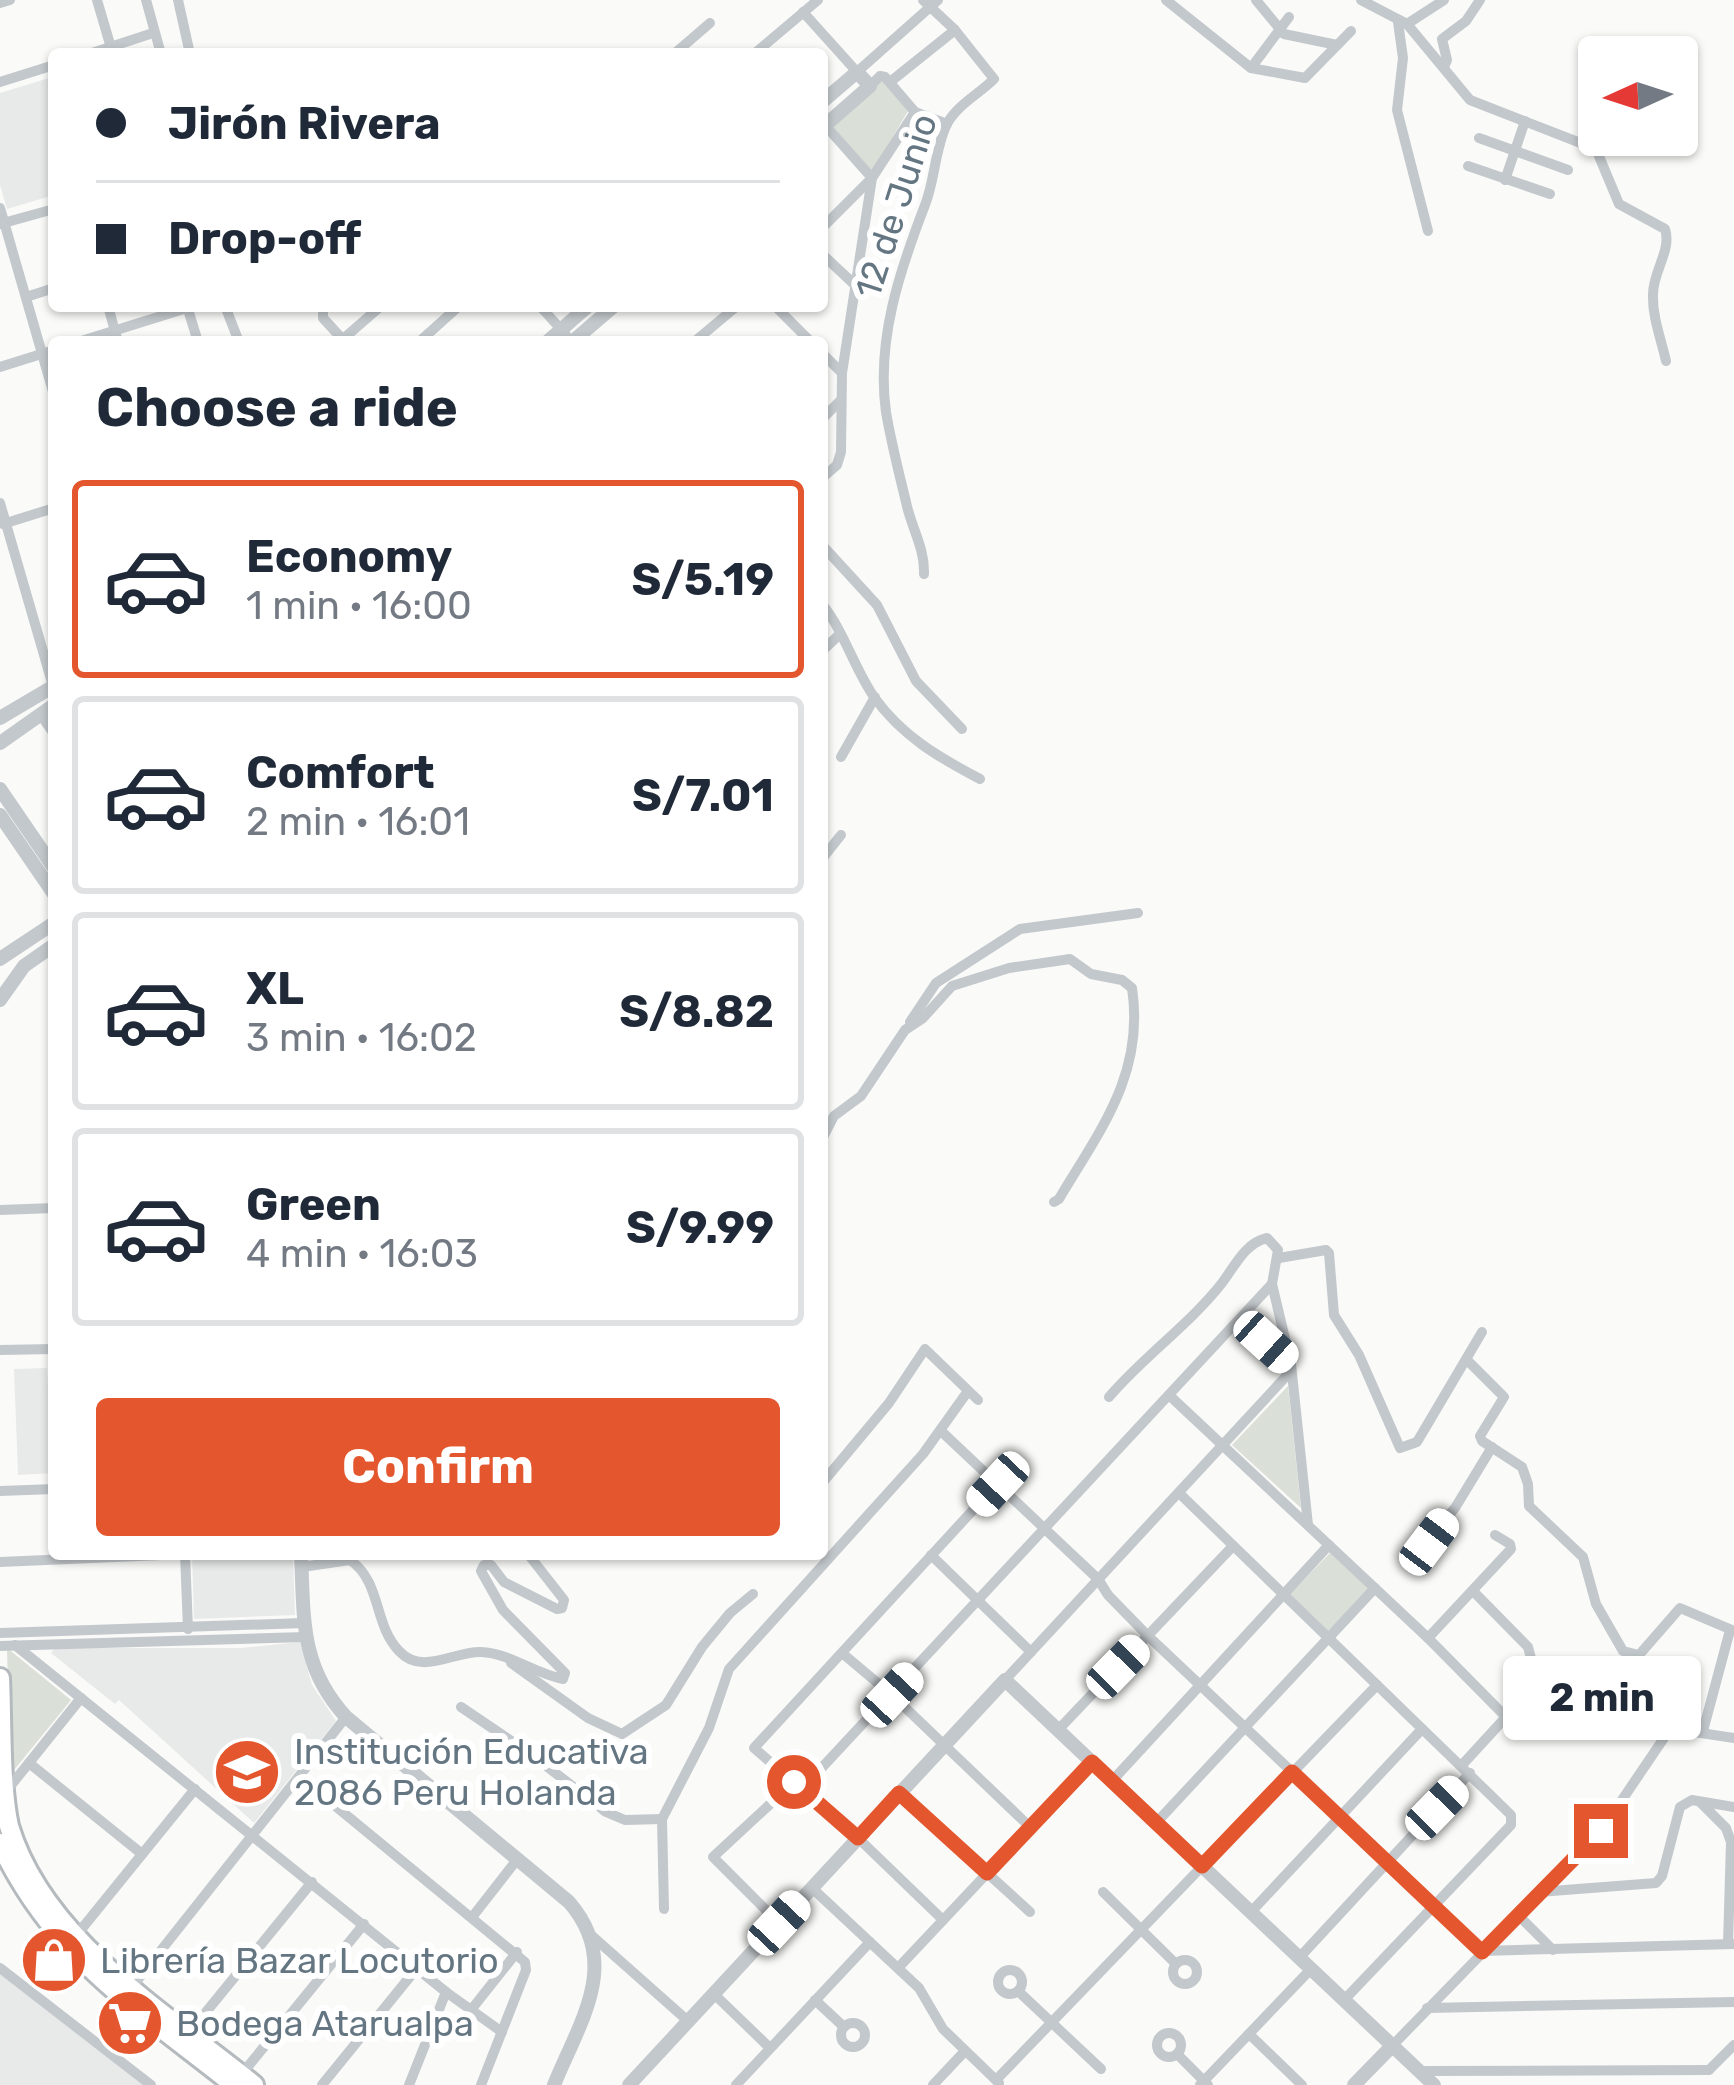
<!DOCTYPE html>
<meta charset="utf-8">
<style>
:root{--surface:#fff;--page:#f6f6f7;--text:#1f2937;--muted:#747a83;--line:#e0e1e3;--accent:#e4572e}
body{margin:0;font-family:Rubik,sans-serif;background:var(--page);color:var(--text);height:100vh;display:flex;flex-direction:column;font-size:45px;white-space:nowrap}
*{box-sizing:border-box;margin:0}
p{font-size:39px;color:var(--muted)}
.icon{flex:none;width:66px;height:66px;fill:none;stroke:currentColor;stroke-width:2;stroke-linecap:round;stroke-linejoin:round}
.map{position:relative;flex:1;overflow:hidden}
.panel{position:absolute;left:48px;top:336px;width:780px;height:1224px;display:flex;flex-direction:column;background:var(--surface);border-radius:12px;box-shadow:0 3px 9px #0004}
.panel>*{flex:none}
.banner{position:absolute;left:48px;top:48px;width:780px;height:264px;border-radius:12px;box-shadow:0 3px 9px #0004;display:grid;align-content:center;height:264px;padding:0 48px;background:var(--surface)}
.needle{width:78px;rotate:267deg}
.buttons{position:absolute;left:1578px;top:36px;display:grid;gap:24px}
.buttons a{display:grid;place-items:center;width:120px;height:120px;border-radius:12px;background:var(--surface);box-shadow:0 3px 9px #0004;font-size:60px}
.end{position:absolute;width:54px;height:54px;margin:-27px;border:15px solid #e4572e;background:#fff;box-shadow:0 0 0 6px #fff}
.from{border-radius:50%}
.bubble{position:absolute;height:84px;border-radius:12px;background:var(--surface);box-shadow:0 3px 9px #0004;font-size:39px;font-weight:700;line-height:84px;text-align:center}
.car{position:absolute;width:36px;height:72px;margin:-36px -18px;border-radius:15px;box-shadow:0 0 9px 3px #0007;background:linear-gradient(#fff 24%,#345 0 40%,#fff 0 76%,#345 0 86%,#fff 0)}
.banner b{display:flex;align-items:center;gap:42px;height:114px;font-size:45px}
.banner b+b{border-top:3px solid var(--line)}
.banner i{width:30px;height:30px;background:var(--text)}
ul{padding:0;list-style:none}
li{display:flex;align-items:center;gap:36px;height:198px;margin:0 24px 18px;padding:0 24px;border:6px solid var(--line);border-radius:12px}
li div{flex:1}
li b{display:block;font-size:45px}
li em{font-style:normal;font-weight:700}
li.on{border-color:var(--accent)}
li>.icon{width:108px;height:108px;stroke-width:1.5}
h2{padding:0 48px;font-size:54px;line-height:144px}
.action{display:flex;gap:24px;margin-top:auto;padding:24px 48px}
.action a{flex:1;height:138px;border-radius:12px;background:var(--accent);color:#fff;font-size:48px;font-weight:700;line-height:138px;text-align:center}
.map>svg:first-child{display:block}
.built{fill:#e8e9e9}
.green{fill:#dadfd7}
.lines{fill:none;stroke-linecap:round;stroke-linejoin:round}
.primary-casing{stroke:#b5babe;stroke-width:24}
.minor{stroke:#c3c8cc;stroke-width:10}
.tertiary{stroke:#c3c8cc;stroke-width:14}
.primary{stroke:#fff;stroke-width:18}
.route{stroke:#e4572e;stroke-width:15}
.labels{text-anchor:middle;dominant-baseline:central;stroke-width:12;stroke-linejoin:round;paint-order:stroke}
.street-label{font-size:36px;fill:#657683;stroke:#fff}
.poi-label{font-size:36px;fill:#657683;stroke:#fff;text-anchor:start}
</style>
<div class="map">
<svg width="1734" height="2085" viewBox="0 0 1734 2085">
<rect width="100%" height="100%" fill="#fafaf8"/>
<g class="built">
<polygon points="49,78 54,93 54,195 7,209 0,185 0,93"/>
<polygon points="47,1368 52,1473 18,1475 14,1369"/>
<polygon points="192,1554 293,1554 295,1615 194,1619"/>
<polygon points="300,1642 312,1685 336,1721 254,1823 119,1700 115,1704 51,1653 55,1648 241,1648"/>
<polygon points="0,1973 144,2085 0,2085"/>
</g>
<g class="green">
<polygon points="881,78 908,111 872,172 830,123"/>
<polygon points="1288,1386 1301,1508 1232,1445"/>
<polygon points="1331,1552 1369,1589 1328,1631 1290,1594"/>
<polygon points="7,1648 71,1700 10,1775"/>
</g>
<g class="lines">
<defs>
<g id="primary">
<path d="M0,1678C2,1722 0,1785 9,1826C43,1940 167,2014 254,2085"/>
<path d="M0,1843C54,1958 139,2009 234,2085"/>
</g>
</defs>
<use href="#primary" class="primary-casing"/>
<g class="minor">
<polyline points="97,0 112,51"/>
<polyline points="146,0 161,54"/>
<polyline points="178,0 190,54"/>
<path d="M923,0L955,30L994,79C979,94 957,105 947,124C935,148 935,180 925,205C900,270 876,340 886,412C891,442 899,473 906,502C911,527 925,548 924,574"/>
<polyline points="1166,0 1251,68 1289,17"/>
<polyline points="1256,0 1284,34 1337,45"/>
<path d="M1361,0L1407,24L1470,100L1596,149L1619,204L1665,229C1672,250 1653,271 1653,294C1652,316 1661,339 1666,361"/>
<polyline points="0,3 10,0"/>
<polyline points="803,12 857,72 938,0"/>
<polyline points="1398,22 1403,58 1397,110 1428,231"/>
<polyline points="1407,24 1444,0"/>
<polyline points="89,54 153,33"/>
<polyline points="674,54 710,23"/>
<polyline points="754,54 818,0"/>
<polyline points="1444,67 1447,60 1442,39 1466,21 1480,0"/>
<polyline points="1251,68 1305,78 1351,31"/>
<polyline points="0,82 54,65"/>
<polyline points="890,82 955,30"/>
<polyline points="870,86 880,76 885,77 915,112"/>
<polyline points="915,112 947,124"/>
<polyline points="1479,138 1568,170"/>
<polyline points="1468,166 1550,194"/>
<polyline points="1505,180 1525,121"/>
<polyline points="0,208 54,395"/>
<polyline points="0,224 54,209"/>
<polyline points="822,228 872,178 825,125"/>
<polyline points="822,254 855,285"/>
<polyline points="26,297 54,288"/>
<polyline points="108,306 118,342"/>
<polyline points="187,306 198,342"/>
<polyline points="225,306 239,342"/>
<polyline points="323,306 323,318 345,342"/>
<polyline points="540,306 566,335"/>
<polyline points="775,306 811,342"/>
<polyline points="343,339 381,306"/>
<polyline points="78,342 187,308"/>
<polyline points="419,342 459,306"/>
<polyline points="694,342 737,306"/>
<polyline points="822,353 842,373"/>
<polyline points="0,367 54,350"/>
<polyline points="822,419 840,401"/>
<polyline points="822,478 837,465 841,452 842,373 872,178 915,112"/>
<polyline points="0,503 53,686"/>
<polyline points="3,524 54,508"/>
<polyline points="822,545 877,605 916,681 962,729"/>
<path d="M822,604C844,631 854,668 874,697C902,736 938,757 980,779"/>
<polyline points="822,651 840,634"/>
<polyline points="40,714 54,734"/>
<polyline points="841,757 875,697"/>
<polyline points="822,859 841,835"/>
<polyline points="910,1022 936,983 1020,929 1138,913"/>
<path d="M822,1139L834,1116L861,1096L905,1030L923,1018L952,986L1009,968L1070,959L1091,974L1122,980L1132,988C1145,1074 1100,1130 1059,1199L1054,1202"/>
<polyline points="0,1210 54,1208"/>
<polyline points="1279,1258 1326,1250 1329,1253 1334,1315 1359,1355 1400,1448 1417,1442 1482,1332"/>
<polyline points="1241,1320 1288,1362"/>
<polyline points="0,1350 54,1349"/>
<polyline points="1467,1360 1504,1397 1480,1436 1482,1441 1522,1467 1528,1484 1529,1506 1583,1557 1596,1604 1623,1651 1639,1655 1680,1608 1734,1631"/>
<polyline points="1170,1396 1428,1638 1506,1717"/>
<path d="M1109,1397C1144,1356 1189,1325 1222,1283C1235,1266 1245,1243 1267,1238L1278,1250L1272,1284L1291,1364L1308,1525"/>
<polyline points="941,1431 1098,1579 1108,1595 1148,1636 1482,1951"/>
<polyline points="823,1482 889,1403 925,1349 978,1400"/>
<polyline points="0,1491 54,1489"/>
<polyline points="1179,1493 1511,1815 1511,1825 1344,2000"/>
<polyline points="185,1554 188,1629"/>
<polyline points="931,1555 1031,1652"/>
<polyline points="1413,1557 1455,1508 1492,1447"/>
<polyline points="0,1562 185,1554"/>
<path d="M302,1567L350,1560C382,1582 373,1624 399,1651C422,1676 454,1651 481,1652C510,1653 535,1674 563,1679L565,1673L503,1610L481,1571L484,1565H491L504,1582L557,1609L562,1608L564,1600L528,1554"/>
<polyline points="0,1633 304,1623"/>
<polyline points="1428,1638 1511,1549 1510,1544 1495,1535"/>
<polyline points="15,1645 446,1992 502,2032"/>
<polyline points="0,1646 306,1637"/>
<polyline points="842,1653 892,1695 1030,1827"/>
<polyline points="511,1663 588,1718 622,1734 666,1705 702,1647 730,1613 753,1594"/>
<polyline points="1005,1680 1291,1371"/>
<polyline points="461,1707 532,1755 606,1812 625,1820 662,1819"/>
<polyline points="1058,1730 1233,1546"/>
<polyline points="1703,1731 1730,1630"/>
<polyline points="29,1763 142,1854"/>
<polyline points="1462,1765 1506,1717 1531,1658 1528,1647 1474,1592"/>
<polyline points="300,1777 525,1962 526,1970 481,2085"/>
<polyline points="1112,1781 1329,1545"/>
<polyline points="802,1789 1272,1284"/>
<polyline points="899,1793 1030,1912"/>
<polyline points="4,1794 81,1698"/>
<polyline points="1701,1803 1726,1828 1731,1842 1728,1944"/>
<polyline points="1156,1823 1375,1588"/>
<polyline points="812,1888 919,1988 943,2029 999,2083"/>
<polyline points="1103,1892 1176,1964"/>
<polyline points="1539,1892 1656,1883 1662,1876 1680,1807 1692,1800 1734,1807"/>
<polyline points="664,1909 662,1819 709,1728 729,1669 923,1454 968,1391"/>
<polyline points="1251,1912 1422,1729"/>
<polyline points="1517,1914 1553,1950"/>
<polyline points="473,1916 516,1861"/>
<polyline points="943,1920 858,1838 754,1748 997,1484"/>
<polyline points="779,1923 713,1857 794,1782"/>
<polyline points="591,1935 688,2021"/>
<polyline points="75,1937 195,1789"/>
<polyline points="1482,1951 1734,1944"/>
<polyline points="1299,1958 1470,1773"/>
<circle cx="1185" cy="1972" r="12"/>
<polyline points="0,1968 151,2085"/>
<polyline points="898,1968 1092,1762"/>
<circle cx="1010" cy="1982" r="12"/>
<polyline points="1018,1991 1101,2069"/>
<polyline points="128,1992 346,1717"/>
<polyline points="714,1994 770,2048"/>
<polyline points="815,2000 844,2027"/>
<polyline points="1427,2008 1734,2002"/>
<polyline points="471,2010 517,1952"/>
<circle cx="853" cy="2035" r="12"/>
<circle cx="1169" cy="2045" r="12"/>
<polyline points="189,2033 312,1882"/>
<polyline points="1249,2034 1302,2085"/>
<polyline points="1392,2046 1601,1831 1666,1735 1681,1730 1734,1738"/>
<polyline points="1177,2054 1208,2085"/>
<polyline points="1709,2070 1734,2045"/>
<polyline points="1419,2071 1709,2070"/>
<polyline points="241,2075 364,1924"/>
<polyline points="996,2080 1377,1685"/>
<polyline points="322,2085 417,1968"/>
<polyline points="409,2085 446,1992"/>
<polyline points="736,2085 870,1942"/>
<polyline points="933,2085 965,2051"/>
<polyline points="1200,2085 1311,1969"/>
</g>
<g class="tertiary">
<polyline points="822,102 857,72 870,86 822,128"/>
<polyline points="547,342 588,306"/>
<polyline points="572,342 614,306"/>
<polyline points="0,718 54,686"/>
<polyline points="0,743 54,705"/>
<polyline points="0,789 54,868"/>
<polyline points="0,815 54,894"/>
<polyline points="0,959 54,923"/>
<polyline points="0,1000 24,966 54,945"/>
<path d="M301,1554C304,1619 300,1667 346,1717L569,1902C622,1963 580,2021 554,2085"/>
<polyline points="629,2085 1005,1680 1434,2085"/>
<polyline points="1354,2085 1392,2046"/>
</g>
<use href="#primary" class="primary"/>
</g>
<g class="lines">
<polyline class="route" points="794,1782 858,1838 899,1793 987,1873 1092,1762 1202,1866 1292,1772 1482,1952 1601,1831"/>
</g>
<defs>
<symbol id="school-disc" viewBox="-11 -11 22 22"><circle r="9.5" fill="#e4572e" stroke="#fff"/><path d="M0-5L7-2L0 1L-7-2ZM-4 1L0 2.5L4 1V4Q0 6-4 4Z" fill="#fff"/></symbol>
<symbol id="shop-disc" viewBox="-11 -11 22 22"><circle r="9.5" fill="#e4572e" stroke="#fff"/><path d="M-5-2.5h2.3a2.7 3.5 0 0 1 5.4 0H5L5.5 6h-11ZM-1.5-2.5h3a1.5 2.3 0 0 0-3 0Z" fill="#fff"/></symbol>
<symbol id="supermarket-disc" viewBox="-11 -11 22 22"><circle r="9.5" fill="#e4572e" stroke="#fff"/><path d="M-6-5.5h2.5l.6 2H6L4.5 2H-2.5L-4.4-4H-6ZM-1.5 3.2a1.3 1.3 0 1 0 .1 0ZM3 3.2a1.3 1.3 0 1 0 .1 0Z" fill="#fff"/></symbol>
</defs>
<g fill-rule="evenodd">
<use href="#school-disc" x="209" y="1734" width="76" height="76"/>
<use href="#shop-disc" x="16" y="1922" width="76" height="76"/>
<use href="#supermarket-disc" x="92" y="1985" width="76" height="76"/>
</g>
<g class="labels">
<g class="street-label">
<text transform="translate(896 206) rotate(-72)">12 de Junio</text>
</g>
<g class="poi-label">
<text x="294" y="1751">Institución Educativa<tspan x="294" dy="41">2086 Peru Holanda</tspan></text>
<text x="100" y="1960">Librería Bazar Locutorio</text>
<text x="176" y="2023">Bodega Atarualpa</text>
</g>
</g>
</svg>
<div class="buttons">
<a><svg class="needle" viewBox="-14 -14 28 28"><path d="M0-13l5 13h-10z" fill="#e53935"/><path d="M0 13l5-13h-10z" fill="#747a83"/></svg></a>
</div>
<i class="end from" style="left:794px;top:1782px"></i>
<i class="end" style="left:1601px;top:1831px"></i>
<div class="bubble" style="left:1503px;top:1656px;width:198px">2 min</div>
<i class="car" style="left:1266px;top:1342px;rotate:132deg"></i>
<i class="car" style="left:998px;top:1484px;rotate:223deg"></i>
<i class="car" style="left:1429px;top:1542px;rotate:37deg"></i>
<i class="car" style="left:1118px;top:1667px;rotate:44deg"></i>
<i class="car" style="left:892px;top:1695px;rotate:43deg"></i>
<i class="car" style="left:1437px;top:1808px;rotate:44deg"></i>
<i class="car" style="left:779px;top:1923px;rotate:43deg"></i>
<div class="banner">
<b><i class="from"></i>Jirón Rivera</b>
<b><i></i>Drop-off</b>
</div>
<section class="panel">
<h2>Choose a ride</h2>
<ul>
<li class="on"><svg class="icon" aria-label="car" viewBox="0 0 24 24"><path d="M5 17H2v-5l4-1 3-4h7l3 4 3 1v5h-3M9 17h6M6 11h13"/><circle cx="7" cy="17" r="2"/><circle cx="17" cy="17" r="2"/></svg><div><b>Economy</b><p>1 min · 16:00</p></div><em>S/5.19</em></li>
<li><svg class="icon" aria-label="car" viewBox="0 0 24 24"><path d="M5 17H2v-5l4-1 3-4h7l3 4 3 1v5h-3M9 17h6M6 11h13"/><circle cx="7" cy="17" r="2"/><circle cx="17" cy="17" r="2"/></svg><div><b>Comfort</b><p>2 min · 16:01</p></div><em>S/7.01</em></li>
<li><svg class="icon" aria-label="car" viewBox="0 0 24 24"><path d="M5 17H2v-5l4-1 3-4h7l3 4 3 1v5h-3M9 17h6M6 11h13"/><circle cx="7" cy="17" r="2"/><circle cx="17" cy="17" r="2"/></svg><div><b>XL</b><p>3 min · 16:02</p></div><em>S/8.82</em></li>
<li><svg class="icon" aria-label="car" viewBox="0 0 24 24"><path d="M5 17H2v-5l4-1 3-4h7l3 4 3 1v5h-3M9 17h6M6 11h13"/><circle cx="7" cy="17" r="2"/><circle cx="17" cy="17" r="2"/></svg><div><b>Green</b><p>4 min · 16:03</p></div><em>S/9.99</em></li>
</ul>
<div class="action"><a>Confirm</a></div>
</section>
</div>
